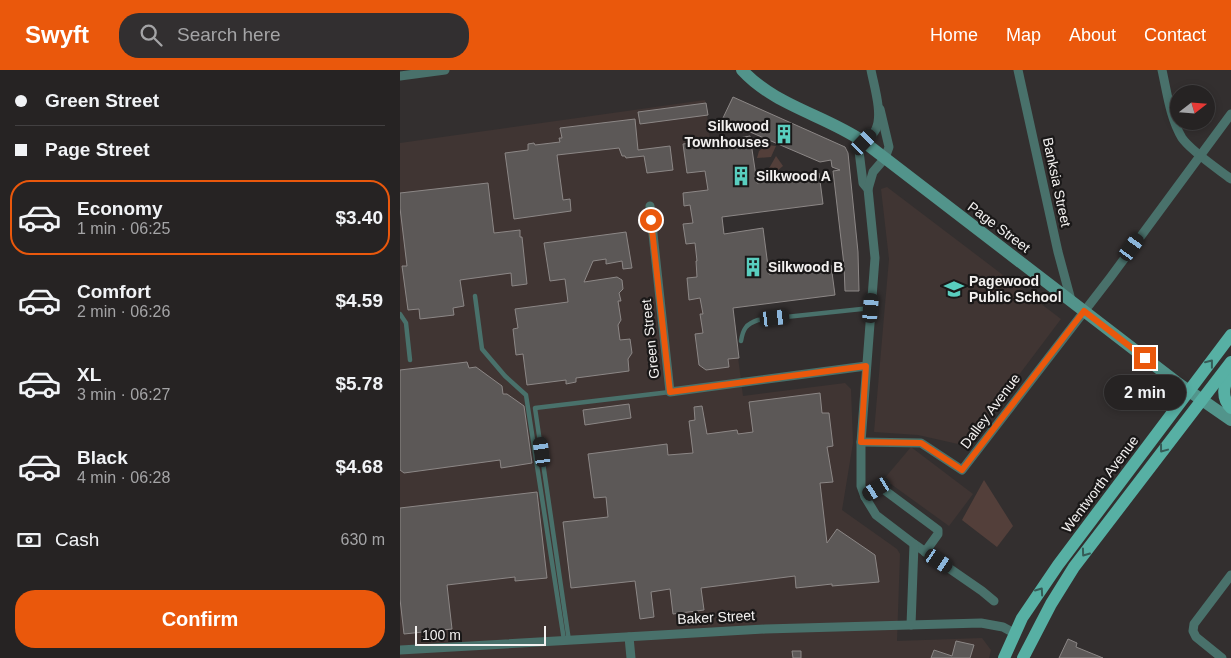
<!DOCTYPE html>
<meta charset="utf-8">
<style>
:root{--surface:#262323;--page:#322f30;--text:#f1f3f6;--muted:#a4a4a6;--line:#424041;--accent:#ea580c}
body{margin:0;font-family:Arial,sans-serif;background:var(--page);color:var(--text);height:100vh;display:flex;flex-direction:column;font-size:19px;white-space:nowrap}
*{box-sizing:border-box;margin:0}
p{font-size:16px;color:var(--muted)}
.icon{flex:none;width:28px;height:28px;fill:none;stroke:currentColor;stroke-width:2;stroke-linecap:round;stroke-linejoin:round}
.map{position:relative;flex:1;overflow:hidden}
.side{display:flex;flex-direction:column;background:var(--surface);width:400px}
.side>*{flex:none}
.guide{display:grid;align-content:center;height:110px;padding:0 15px;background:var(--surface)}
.needle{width:32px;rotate:73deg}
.tools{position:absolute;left:770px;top:15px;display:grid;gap:10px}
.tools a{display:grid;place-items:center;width:45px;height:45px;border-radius:50%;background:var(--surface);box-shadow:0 2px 8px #0003,0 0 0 1px var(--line);font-size:25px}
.scale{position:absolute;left:15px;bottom:12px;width:131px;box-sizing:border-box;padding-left:5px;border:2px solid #f3f1f0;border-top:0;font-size:14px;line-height:18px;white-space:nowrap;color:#f3f1f0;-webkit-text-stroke:4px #1a1818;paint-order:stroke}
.end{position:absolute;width:22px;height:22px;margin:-11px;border:6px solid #ea580c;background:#fff;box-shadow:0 0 0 2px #fff}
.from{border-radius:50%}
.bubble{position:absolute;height:35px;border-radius:18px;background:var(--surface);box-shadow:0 2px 8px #0003,0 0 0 1px var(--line);font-size:16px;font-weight:600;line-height:35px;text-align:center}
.car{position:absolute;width:15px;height:30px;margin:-15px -8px;border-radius:6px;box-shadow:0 0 4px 1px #0007;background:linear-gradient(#222 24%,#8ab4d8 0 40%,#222 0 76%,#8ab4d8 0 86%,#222 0)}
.guide b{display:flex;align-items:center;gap:18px;height:48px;font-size:19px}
.guide b+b{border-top:1px solid var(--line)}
.guide i{width:12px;height:12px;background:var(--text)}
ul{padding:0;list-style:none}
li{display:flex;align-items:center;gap:15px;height:75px;margin:0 10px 8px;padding:0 5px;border:2px solid transparent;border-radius:20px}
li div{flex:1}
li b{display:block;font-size:19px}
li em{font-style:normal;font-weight:600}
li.current{border-color:var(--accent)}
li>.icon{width:45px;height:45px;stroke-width:1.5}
.pay{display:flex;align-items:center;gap:12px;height:55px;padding:0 15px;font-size:19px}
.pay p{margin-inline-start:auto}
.primary-button{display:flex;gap:10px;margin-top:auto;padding:10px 15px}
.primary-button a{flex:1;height:58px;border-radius:20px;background:var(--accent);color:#fff;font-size:20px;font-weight:600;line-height:58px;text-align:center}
header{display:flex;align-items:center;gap:30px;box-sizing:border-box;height:70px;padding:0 25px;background:var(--accent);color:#fff}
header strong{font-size:24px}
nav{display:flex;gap:28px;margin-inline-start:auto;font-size:18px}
.search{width:350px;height:45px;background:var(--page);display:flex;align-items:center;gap:12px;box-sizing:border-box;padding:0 18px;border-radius:20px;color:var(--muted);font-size:19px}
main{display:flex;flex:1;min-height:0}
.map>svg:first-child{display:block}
.built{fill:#403533}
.green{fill:#533f3a}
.building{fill:#5c5857;stroke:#8c8786}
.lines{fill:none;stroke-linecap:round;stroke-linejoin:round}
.lane{stroke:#49716b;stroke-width:4.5}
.street{stroke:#49716b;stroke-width:9}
.secondary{stroke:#52948b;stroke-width:12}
.primary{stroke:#57b0a4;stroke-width:12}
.oneway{stroke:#355c57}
.route{stroke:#ea580c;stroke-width:6}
.labels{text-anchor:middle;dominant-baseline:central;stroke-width:4.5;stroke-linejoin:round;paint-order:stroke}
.poi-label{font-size:14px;font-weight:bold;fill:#f3f1f0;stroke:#1a1818;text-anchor:start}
.street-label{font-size:14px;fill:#f3f1f0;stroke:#1a1818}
</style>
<header>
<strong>Swyft</strong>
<div class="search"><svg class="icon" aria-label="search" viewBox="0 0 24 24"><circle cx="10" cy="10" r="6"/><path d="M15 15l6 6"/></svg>Search here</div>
<nav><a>Home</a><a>Map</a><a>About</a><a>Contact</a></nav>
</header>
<main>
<section class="side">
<div class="guide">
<b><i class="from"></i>Green Street</b>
<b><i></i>Page Street</b>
</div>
<ul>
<li class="current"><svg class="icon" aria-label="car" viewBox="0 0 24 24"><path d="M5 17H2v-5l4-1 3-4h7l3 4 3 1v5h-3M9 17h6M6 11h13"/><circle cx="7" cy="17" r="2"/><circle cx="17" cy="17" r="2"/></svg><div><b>Economy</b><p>1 min · 06:25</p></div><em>$3.40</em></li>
<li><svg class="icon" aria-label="car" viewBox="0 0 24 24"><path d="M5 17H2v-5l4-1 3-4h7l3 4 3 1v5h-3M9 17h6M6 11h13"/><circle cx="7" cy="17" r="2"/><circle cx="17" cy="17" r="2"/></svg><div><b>Comfort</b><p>2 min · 06:26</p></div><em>$4.59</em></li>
<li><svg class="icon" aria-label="car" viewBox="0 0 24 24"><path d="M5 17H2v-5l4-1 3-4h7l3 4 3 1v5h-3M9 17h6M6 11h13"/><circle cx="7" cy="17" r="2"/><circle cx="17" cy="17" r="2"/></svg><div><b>XL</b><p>3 min · 06:27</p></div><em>$5.78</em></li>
<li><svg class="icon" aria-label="car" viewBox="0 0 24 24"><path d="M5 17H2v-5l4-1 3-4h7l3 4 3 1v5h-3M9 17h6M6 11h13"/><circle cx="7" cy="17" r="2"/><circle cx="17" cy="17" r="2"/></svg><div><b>Black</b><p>4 min · 06:28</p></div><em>$4.68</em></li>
</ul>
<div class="pay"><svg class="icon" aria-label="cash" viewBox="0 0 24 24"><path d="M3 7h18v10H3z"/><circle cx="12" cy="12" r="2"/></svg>Cash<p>630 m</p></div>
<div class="primary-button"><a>Confirm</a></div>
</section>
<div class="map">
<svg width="831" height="588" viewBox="0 0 831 588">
<rect width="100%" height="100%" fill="#332f2f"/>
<g class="built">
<polygon points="305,30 343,326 445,313 451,319 453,373 442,440 497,479 500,484 497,571 582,568 591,580 589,588 0,588 0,73"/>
<polygon points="487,117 661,249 570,370 558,374 518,365 474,362 489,189 481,119"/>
<polygon points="511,377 573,424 549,456 484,409"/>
</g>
<g class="green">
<polygon points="367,75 376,76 371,87 357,88 359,81"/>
<polygon points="376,86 383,96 377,101 367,102"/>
<polygon points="584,410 613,456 597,477 562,450"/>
</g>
<g class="building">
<polygon points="333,27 445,77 448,83 458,182 459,221 445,221 444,195 433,101 440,100 432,97 431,90 420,92 322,50"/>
<polygon points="306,33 308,45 240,54 238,42"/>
<polygon points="235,49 238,80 270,76 273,100 247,103 244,86 226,88 225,86 222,86 219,78 157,85 163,130 170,129 171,141 114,149 105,83 128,80 128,74 134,73 135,75 160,72 159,68 162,68 160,58"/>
<polygon points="350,66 357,113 419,103 423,134 322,147 324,164 363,158 369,204 431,195 435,225 333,238 339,288 328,289 329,297 306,300 299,295 295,264 303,263 300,244 303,244 300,228 289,230 287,208 297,207 296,191 297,191 295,173 286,174 283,154 293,153 290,135 284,136 283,123 308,120 305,101 287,103 283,74 311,70 311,73"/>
<polygon points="88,113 94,163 120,160 120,167 122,167 127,214 112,216 111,203 60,210 64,236 53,238 54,245 20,249 19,239 8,240 2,196 7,196 0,138 0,123"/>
<polygon points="226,162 232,198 223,199 222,191 206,194 206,189 193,191 184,212 217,207 222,210 223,219 219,223 221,231 218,231 221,250 218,255 220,270 230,269 232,283 228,289 229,301 176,308 176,312 166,314 166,310 127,315 123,284 116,285 113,259 118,258 115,239 168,232 165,209 150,211 144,173"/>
<polygon points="67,292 69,298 76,297 102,316 103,324 107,324 124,336 132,393 101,398 100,390 4,403 0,400 0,300"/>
<polygon points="420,323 422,343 429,343 433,376 427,377 433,412 420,413 427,473 437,459 475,485 479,512 432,516 432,514 396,518 395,506 301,518 304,540 273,544 270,519 251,522 254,547 240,549 235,511 171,518 163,452 208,447 206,427 194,428 188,384 267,374 268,385 293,383 289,351 295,350 294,337 302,336 307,364 337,360 338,364 353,362 349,332"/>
<polygon points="229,334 231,348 185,355 183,340"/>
<polygon points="137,422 147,508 115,511 115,507 47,515 52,559 4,564 0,529 0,438"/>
<polygon points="668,569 677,573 676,577 703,588 659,588"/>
<polygon points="556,571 574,575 570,588 531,588 534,580 552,586"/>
<polygon points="392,581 401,581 401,588 393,588"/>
</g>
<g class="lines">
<g class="lane">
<polyline points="75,226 82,279 105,306 126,325 164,570"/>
<polyline points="0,244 6,253 10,290"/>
<path d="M341,271C343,259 346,254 358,250L471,238"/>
<polyline points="169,571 135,338 270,322"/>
</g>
<g class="street">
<path d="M471,0C474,16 483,44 476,59C472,67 464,73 459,81L463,113L468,119L475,188L461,372V416L465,427L476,445L514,474L582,521L594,531"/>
<polyline points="618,0 658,182 671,230"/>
<path d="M762,0C767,22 770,48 782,68C791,81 818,99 831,109"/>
<polyline points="0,6 45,0"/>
<polyline points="468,119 473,102 485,88 489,77 480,39"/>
<polyline points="250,136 270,322 466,296"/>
<polyline points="461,372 521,373 562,400 710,208 831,44"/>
<polyline points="465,427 477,419 483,419 538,460 538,464 525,482"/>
<polyline points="511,555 514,474"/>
<polyline points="229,567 231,588"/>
<polyline points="0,580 365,559 581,553 603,557 614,563"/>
<polyline points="822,588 796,567 793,561 794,554 831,505"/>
</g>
<path class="secondary" d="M342,0C375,36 425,45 464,72L779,314L831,350"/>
<g class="primary">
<path d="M831,303C823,314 821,328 831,338"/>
<polyline points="604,588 622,548 658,495 831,265"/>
<polyline points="623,588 651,534 674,497 831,292"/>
</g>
</g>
<defs><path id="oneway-chevron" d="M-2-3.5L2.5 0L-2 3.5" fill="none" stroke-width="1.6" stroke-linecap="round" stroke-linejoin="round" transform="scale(1.25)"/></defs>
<g class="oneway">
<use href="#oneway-chevron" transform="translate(810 293) rotate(-52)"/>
<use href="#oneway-chevron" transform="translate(763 379) rotate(127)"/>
<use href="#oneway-chevron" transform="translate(685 483) rotate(126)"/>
<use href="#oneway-chevron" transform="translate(640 521) rotate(-55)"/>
</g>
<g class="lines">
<polyline class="route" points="251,150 270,322 466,296 461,372 521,373 562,400 684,241 745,288"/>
</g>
<defs>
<symbol id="building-bare" viewBox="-9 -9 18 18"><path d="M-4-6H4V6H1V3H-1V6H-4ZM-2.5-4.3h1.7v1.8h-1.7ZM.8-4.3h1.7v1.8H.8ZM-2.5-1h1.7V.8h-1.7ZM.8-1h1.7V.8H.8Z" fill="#59cebf" stroke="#1a1818" stroke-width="2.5" paint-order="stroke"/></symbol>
<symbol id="school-bare" viewBox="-9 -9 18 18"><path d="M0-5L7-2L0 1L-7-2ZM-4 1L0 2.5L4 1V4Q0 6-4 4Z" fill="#59cebf" stroke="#1a1818" stroke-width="2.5" paint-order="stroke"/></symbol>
</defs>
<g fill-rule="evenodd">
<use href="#building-bare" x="370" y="50" width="28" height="28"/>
<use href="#building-bare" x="327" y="92" width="28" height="28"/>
<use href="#building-bare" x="339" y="183" width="28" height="28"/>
<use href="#school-bare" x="540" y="205" width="28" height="28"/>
</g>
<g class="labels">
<g class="poi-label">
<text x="369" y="56" text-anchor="end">Silkwood<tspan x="369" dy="16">Townhouses</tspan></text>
<text x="356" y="106">Silkwood A</text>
<text x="368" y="197">Silkwood B</text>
<text x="569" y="211">Pagewood<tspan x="569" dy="16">Public School</tspan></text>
</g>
<g class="street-label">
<text transform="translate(657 112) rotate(78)">Banksia Street</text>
<text transform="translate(599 157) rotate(37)">Page Street</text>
<text transform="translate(250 269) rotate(-96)">Green Street</text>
<text transform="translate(590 341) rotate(-53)">Dalley Avenue</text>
<text transform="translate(700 414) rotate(-53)">Wentworth Avenue</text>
<text transform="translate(316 547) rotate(-3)">Baker Street</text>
</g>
</g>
</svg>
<div class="tools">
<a><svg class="needle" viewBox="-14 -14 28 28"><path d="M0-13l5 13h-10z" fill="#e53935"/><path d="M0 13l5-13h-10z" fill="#a4a4a6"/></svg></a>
</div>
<div class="scale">100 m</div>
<i class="end from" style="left:251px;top:150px"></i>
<i class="end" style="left:745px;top:288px"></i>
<div class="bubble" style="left:704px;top:305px;width:82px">2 min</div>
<i class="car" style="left:464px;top:72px;rotate:44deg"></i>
<i class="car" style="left:732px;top:177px;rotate:36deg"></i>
<i class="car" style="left:471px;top:238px;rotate:5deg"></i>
<i class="car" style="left:375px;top:248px;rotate:83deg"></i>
<i class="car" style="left:142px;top:382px;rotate:352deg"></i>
<i class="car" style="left:477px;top:419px;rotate:239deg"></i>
<i class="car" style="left:539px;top:491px;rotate:124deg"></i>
</div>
</main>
